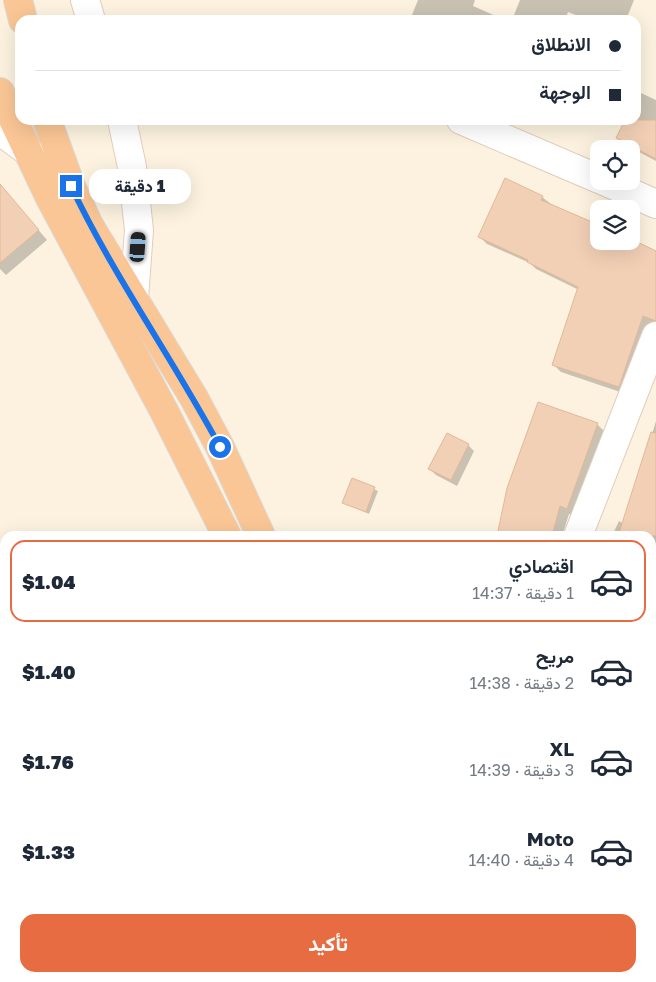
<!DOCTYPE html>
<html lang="ar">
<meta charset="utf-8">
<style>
:root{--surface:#fff;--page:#f2f2f3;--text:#1f2937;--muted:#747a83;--line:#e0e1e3;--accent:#e86c42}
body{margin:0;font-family:"Golos Text",Vazirmatn,sans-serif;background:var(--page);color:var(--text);direction:rtl;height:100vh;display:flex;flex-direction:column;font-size:19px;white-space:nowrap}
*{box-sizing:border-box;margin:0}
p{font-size:16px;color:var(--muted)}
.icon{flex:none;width:28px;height:28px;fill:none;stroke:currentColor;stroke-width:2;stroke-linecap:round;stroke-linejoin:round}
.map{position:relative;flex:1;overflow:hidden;direction:ltr}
.sheet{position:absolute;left:0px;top:531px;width:656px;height:451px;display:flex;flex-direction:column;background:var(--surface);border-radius:15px 15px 0 0;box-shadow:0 5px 20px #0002;direction:rtl}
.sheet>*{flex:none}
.top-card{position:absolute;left:15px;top:15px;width:626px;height:110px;border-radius:15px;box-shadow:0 5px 20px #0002;direction:rtl;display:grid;align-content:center;height:110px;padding:0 20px;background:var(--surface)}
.buttons{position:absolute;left:590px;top:140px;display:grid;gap:10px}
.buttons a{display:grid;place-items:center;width:50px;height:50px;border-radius:10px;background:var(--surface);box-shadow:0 5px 20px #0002;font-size:25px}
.end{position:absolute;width:22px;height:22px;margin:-11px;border:6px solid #1a73e8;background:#fff;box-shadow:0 0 0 2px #fff}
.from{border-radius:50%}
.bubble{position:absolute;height:35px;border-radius:15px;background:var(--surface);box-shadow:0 5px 20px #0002;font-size:16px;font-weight:800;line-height:35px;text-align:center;direction:rtl}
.car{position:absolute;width:15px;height:30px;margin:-15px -8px;border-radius:6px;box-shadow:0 0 4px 1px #0007;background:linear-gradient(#222 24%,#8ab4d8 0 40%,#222 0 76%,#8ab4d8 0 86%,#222 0)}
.top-card b{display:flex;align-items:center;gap:18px;height:48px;font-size:19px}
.top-card b+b{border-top:1px solid var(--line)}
.top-card i{width:12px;height:12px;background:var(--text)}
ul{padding:9px 0 0;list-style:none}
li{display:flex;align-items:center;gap:15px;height:82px;margin:0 10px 8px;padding:0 10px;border:2px solid transparent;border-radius:15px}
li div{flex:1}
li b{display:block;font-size:19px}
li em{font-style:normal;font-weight:800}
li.selected{border-color:var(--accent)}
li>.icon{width:45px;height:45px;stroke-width:1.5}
.primary-button{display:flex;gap:10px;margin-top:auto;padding:10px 20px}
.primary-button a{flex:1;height:58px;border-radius:15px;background:var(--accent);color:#fff;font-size:20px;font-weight:800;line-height:58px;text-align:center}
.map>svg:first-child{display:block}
.shadow{fill:#0003}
.building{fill:#f2d0b6;stroke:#e4b797}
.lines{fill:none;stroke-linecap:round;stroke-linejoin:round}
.minor-casing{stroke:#e0cebb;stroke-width:30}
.tertiary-casing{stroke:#e0cebb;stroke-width:30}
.trunk-casing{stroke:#ddd7d3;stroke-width:30}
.minor{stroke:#fff;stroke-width:28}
.tertiary{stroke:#fff;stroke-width:28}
.trunk{stroke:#fac695;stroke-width:28}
.route{stroke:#1a73e8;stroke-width:6}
</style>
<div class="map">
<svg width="656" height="982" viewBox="0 0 656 982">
<rect width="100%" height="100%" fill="#fcf2df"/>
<g class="shadow">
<polygon points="418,0 475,0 473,6 505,20 410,20"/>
<polygon points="520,0 634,0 626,20 589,20 568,12 565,20 512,20"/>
<polygon points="641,93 656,100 656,161 624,144 617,138 627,120 636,120 636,102"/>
<polygon points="0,185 47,240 6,275 0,269"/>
<polygon points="542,197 599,241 656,252 656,325 650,323 626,394 561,372 554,365 579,290 536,269 530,263 487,244 480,237"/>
<polygon points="656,421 656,718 651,716 651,536 612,536 619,521 624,524"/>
<polygon points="597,424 606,433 576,517 569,514 562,536 499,536 508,488"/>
<polygon points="468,445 474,451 457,486 436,475 430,469"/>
<polygon points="352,480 378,491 369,514 343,502"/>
</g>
<g class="building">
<polygon points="625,120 656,120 656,159 616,138"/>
<polygon points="505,178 543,196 541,200 599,225 599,241 631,241 631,239 656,251 656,321 643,316 619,387 552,365 578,287 527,262 528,260 478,237"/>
<polygon points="0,184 39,230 0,263"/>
<polygon points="538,402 598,423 567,509 560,506 552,536 497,536 507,488"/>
<polygon points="651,432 656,433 656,536 618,536"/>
<polygon points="447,433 469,444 451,480 428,469"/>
<polygon points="352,478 375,487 366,512 342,503"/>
</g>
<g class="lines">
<defs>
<g id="minor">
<polyline points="85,0 91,20"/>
<polyline points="122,120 132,167 139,230 134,299"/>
<polyline points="461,120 599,179"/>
<polyline points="604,181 656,204"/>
<polyline points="578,536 656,336"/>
</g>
<g id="tertiary">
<polyline points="0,131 30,153"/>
<polyline points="651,773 656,774"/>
</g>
<g id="trunk">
<polyline points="18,0 23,20"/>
<polyline points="0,92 50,198 164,411 227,536"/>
<polyline points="47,120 71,186 89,225 194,398 220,447 261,536"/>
<polyline points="319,978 319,982"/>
<polyline points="363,982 364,978"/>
</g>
</defs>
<use href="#minor" class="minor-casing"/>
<use href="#tertiary" class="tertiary-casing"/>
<use href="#trunk" class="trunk-casing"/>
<use href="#minor" class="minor"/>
<use href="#tertiary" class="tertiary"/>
<use href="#trunk" class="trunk"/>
</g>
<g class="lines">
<path class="route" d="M71,186C114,277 173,359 220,447"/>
</g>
</svg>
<div class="buttons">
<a><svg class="icon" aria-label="locate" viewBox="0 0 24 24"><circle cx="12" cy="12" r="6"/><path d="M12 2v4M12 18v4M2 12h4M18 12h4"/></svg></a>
<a><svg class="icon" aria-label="layers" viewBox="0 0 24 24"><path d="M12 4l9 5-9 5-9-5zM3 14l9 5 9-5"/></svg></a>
</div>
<i class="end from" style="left:220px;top:447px"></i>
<i class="end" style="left:71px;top:186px"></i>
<div class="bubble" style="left:89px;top:169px;width:102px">1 دقيقة</div>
<i class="car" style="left:138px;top:247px;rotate:4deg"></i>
<div class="top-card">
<b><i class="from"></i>الانطلاق</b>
<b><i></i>الوجهة</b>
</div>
<section class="sheet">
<ul>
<li class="selected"><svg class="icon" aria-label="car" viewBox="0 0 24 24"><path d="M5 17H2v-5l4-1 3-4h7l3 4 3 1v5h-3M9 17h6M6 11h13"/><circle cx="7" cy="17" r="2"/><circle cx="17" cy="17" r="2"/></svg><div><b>اقتصادي</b><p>1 دقيقة · 14:37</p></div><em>$1.04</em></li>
<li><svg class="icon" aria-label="car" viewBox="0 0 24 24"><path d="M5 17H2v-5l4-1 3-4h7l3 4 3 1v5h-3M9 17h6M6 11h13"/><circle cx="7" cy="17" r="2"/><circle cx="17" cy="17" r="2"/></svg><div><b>مريح</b><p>2 دقيقة · 14:38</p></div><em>$1.40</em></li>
<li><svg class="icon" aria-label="car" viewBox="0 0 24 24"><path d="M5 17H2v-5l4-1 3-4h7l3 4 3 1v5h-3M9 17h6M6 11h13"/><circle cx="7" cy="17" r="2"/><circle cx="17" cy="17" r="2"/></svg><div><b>XL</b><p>3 دقيقة · 14:39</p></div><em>$1.76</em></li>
<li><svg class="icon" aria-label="car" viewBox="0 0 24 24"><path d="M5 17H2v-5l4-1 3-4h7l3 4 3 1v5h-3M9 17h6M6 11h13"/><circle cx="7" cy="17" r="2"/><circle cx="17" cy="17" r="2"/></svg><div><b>Moto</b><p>4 دقيقة · 14:40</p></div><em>$1.33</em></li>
</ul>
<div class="primary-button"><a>تأكيد</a></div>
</section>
</div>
